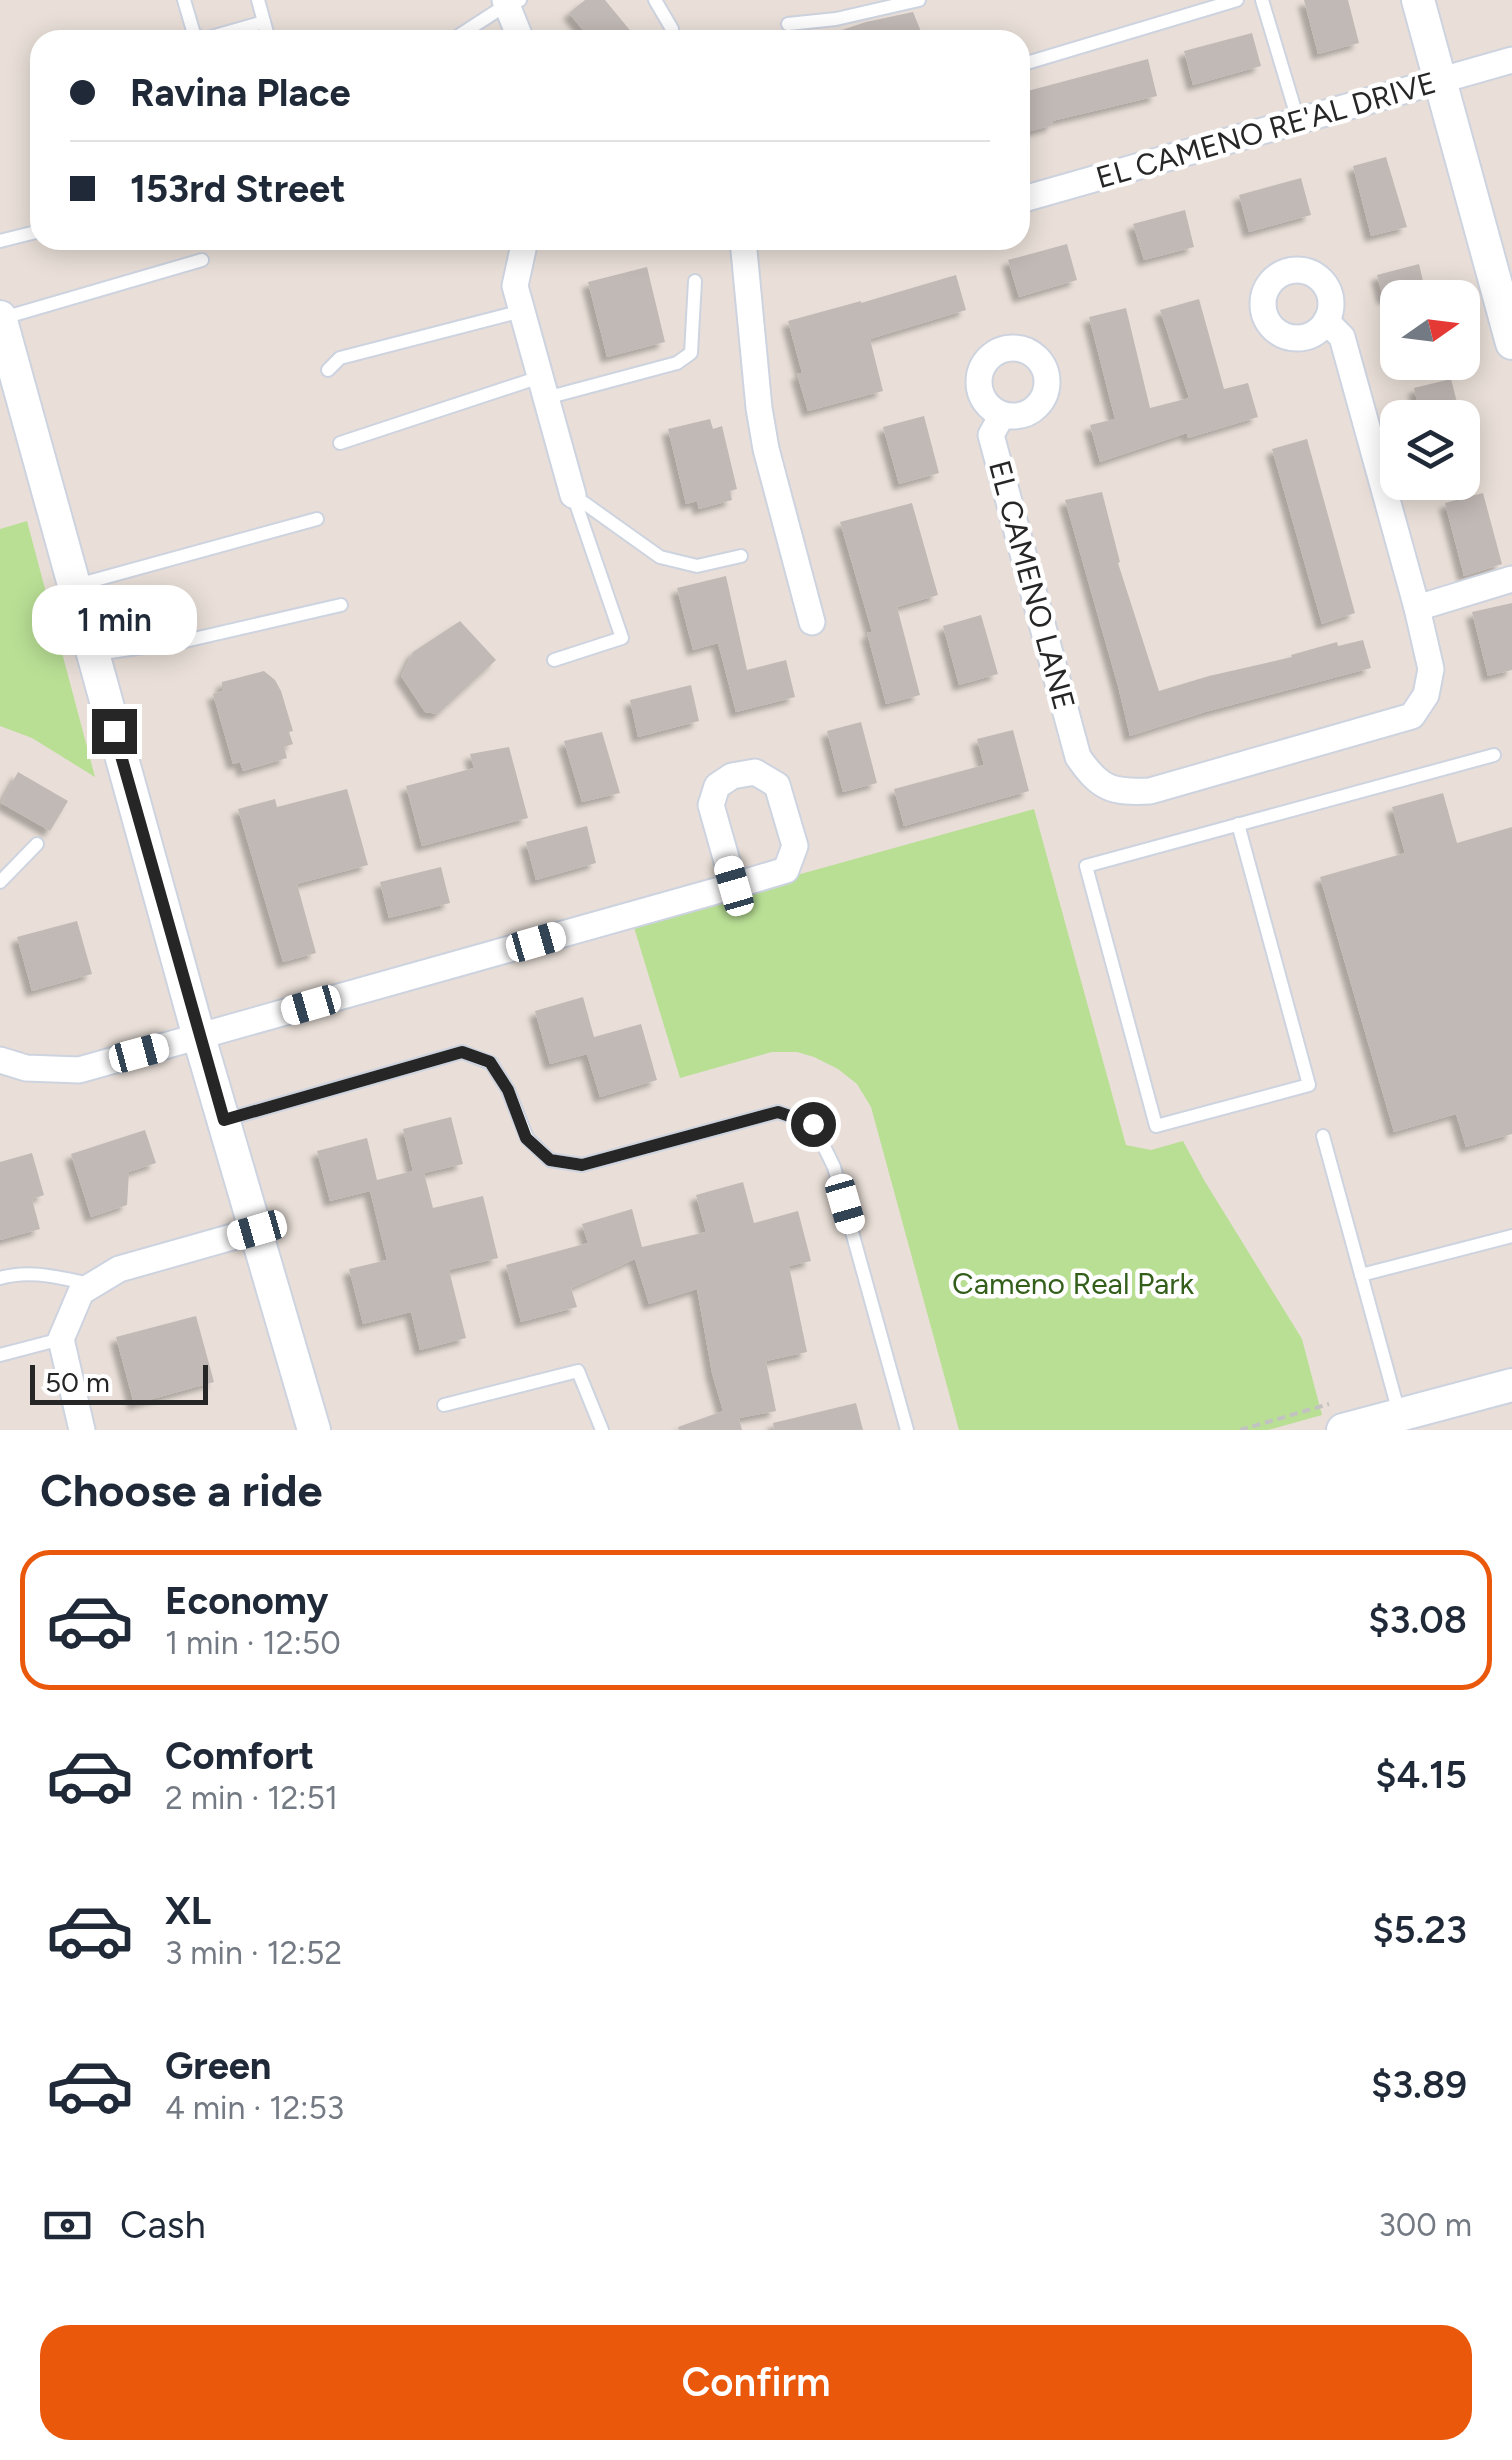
<!DOCTYPE html>
<meta charset="utf-8">
<style>
:root{--surface:#fff;--page:#f2f2f3;--text:#1f2937;--muted:#747a83;--line:#e0e1e3;--accent:#ea580c}
body{margin:0;font-family:Figtree,sans-serif;background:var(--page);color:var(--text);height:100vh;display:flex;flex-direction:column;font-size:38px;white-space:nowrap}
*{box-sizing:border-box;margin:0}
p{font-size:32px;color:var(--muted)}
.icon{flex:none;width:55px;height:55px;fill:none;stroke:currentColor;stroke-width:2;stroke-linecap:round;stroke-linejoin:round}
.map{position:relative;height:1430px;overflow:hidden}
.panel{display:flex;flex-direction:column;background:var(--surface);flex:1}
.panel>*{flex:none}
.top-card{position:absolute;left:30px;top:30px;width:1000px;height:220px;border-radius:30px;box-shadow:0 5px 25px #0003;display:grid;align-content:center;height:220px;padding:0 40px;background:var(--surface)}
.needle{width:65px;rotate:76deg}
.tools{position:absolute;left:1380px;top:280px;display:grid;gap:20px}
.tools a{display:grid;place-items:center;width:100px;height:100px;border-radius:20px;background:var(--surface);box-shadow:0 5px 25px #0003;font-size:50px}
.scale{position:absolute;left:30px;bottom:25px;width:178px;box-sizing:border-box;padding-left:10px;border:5px solid #262626;border-top:0;font-size:28px;line-height:35px;white-space:nowrap;color:#262626;-webkit-text-stroke:8px #fff;paint-order:stroke}
.end{position:absolute;width:45px;height:45px;margin:-22px;border:12px solid #262626;background:#fff;box-shadow:0 0 0 5px #fff}
.from{border-radius:50%}
.bubble{position:absolute;height:70px;border-radius:30px;background:var(--surface);box-shadow:0 5px 25px #0003;font-size:32px;font-weight:600;line-height:70px;text-align:center}
.car{position:absolute;width:30px;height:60px;margin:-30px -15px;border-radius:12px;box-shadow:0 0 8px 2px #0007;background:linear-gradient(#fff 24%,#345 0 40%,#fff 0 76%,#345 0 86%,#fff 0)}
.top-card b{display:flex;align-items:center;gap:35px;height:95px;font-size:38px}
.top-card b+b{border-top:2px solid var(--line)}
.top-card i{width:25px;height:25px;background:var(--text)}
ul{padding:0;list-style:none}
li{display:flex;align-items:center;gap:30px;height:140px;margin:0 20px 15px;padding:0 20px;border:5px solid transparent;border-radius:30px}
li div{flex:1}
li b{display:block;font-size:38px}
li em{font-style:normal;font-weight:600}
li.active{border-color:var(--accent)}
li>.icon{width:90px;height:90px;stroke-width:1.5}
h2{padding:0 40px;font-size:45px;line-height:120px}
.pay{display:flex;align-items:center;gap:25px;height:110px;padding:0 40px;font-size:38px}
.pay p{margin-inline-start:auto}
.primary-button{display:flex;gap:20px;margin-top:auto;padding:20px 40px}
.primary-button a{flex:1;height:115px;border-radius:30px;background:var(--accent);color:#fff;font-size:40px;font-weight:600;line-height:115px;text-align:center}
.map>svg:first-child{display:block}
.green{fill:#b9df95}
.building{fill:#c1b9b5;filter:url(#shadow)}
.lines{fill:none;stroke-linecap:round;stroke-linejoin:round}
.service-casing{stroke:#cdd3df;stroke-width:16}
.minor-casing{stroke:#cdd3df;stroke-width:29}
.tertiary-casing{stroke:#cdd3df;stroke-width:36}
.path{stroke:#c2c2c2;stroke-width:4;stroke-dasharray:8 5;stroke-linecap:butt}
.service{stroke:#fff;stroke-width:12}
.minor{stroke:#fff;stroke-width:25}
.tertiary{stroke:#fff;stroke-width:32}
.route{stroke:#262626;stroke-width:12}
.labels{text-anchor:middle;dominant-baseline:central;stroke-width:9;stroke-linejoin:round;paint-order:stroke}
.street-label{font-size:30px;fill:#262626;stroke:#fff}
.park-label{font-size:30px;fill:#335f1b;stroke:#fff}
</style>
<div class="map">
<svg width="1512" height="1430" viewBox="0 0 1512 1430">
<defs>
<filter id="shadow"><feDropShadow dx="-6" dy="6" stdDeviation="2.5" flood-color="#0004"/></filter>
</defs>
<rect width="100%" height="100%" fill="#e9dfd8"/>
<g class="green">
<polygon points="27,521 95,777 32,738 0,726 0,529"/>
<polygon points="1034,809 1126,1145 1151,1150 1183,1141 1204,1180 1302,1339 1322,1415 1268,1430 959,1430 871,1107 857,1084 838,1069 814,1057 797,1052 772,1052 680,1078 632,921"/>
</g>
<g class="building">
<polygon points="585,0 605,0 638,40 591,40 569,13"/>
<polygon points="1304,0 1348,0 1359,43 1318,54"/>
<polygon points="913,12 922,34 900,40 824,40 824,36 866,22"/>
<polygon points="1252,33 1261,66 1193,85 1184,51"/>
<polygon points="1148,59 1157,96 1052,121 1053,125 1020,134 1020,93"/>
<polygon points="1386,157 1407,227 1371,236 1353,166"/>
<polygon points="1301,178 1311,215 1249,232 1239,195"/>
<polygon points="1185,210 1194,247 1144,260 1133,224"/>
<polygon points="1067,244 1077,280 1019,297 1008,260"/>
<polygon points="1419,264 1427,298 1383,298 1377,275"/>
<polygon points="647,267 665,342 607,357 588,282"/>
<polygon points="956,275 966,310 870,339 883,391 808,411 797,374 802,373 788,321 861,301 861,303"/>
<polygon points="1199,299 1224,389 1248,383 1258,417 1188,438 1187,433 1100,462 1090,425 1115,419 1089,317 1126,308 1150,408 1189,398 1160,310"/>
<polygon points="1451,379 1461,418 1421,418 1414,388"/>
<polygon points="924,416 939,473 899,484 883,427"/>
<polygon points="710,419 713,429 722,426 737,489 730,491 732,500 699,509 697,501 686,504 668,429"/>
<polygon points="1307,439 1355,613 1322,624 1272,449"/>
<polygon points="1102,492 1120,562 1118,563 1159,691 1209,676 1292,657 1291,655 1337,642 1338,646 1363,640 1371,668 1205,712 1130,736 1118,686 1065,500"/>
<polygon points="1483,493 1502,564 1464,576 1445,503"/>
<polygon points="912,503 938,595 897,607 920,695 886,704 867,633 872,632 840,522"/>
<polygon points="726,576 747,670 786,660 795,697 736,712 718,643 693,650 677,588"/>
<polygon points="1512,603 1512,670 1488,676 1472,612"/>
<polygon points="981,615 998,674 959,685 943,626"/>
<polygon points="460,621 496,660 438,714 425,712 401,676 413,652"/>
<polygon points="264,671 275,680 281,691 293,731 289,732 293,744 284,747 287,758 243,771 240,762 233,764 213,694 222,691 222,682"/>
<polygon points="691,685 699,721 638,737 630,700"/>
<polygon points="861,722 877,783 843,792 827,731"/>
<polygon points="1013,730 1029,791 904,826 894,789 984,765 977,739"/>
<polygon points="602,732 620,793 582,802 564,741"/>
<polygon points="509,747 528,818 422,846 406,786 474,768 470,754"/>
<polygon points="18,772 68,801 50,831 1,803"/>
<polygon points="347,789 368,865 297,884 316,953 283,962 238,809 275,799 277,807"/>
<polygon points="1443,793 1457,843 1512,827 1512,1134 1466,1147 1456,1114 1394,1132 1320,877 1405,853 1392,807"/>
<polygon points="587,826 596,863 536,880 526,842"/>
<polygon points="441,867 450,903 389,918 380,882"/>
<polygon points="77,921 92,974 32,991 17,937"/>
<polygon points="583,997 594,1037 641,1024 657,1080 600,1097 587,1054 550,1064 535,1011"/>
<polygon points="451,1117 463,1164 424,1173 433,1208 483,1196 498,1258 449,1270 466,1338 420,1350 411,1312 363,1324 349,1269 387,1260 370,1191 330,1201 317,1151 367,1138 377,1180 413,1171 403,1129"/>
<polygon points="145,1130 156,1163 129,1172 127,1205 91,1217 71,1154"/>
<polygon points="32,1153 44,1195 32,1199 40,1229 0,1240 0,1162"/>
<polygon points="743,1182 754,1223 798,1211 811,1261 789,1266 807,1352 766,1361 776,1411 739,1418 742,1430 679,1430 678,1427 723,1411 712,1373 697,1289 649,1304 635,1259 571,1288 577,1307 521,1322 506,1265 588,1243 582,1224 632,1209 642,1247 706,1232 696,1195"/>
<polygon points="196,1316 214,1382 134,1404 116,1337"/>
<polygon points="856,1403 863,1430 774,1430 773,1423"/>
</g>
<g class="lines">
<defs>
<g id="service">
<polyline points="184,0 194,34 204,39 264,22"/>
<polyline points="258,0 269,40"/>
<polyline points="655,0 672,29"/>
<polyline points="1262,0 1298,120"/>
<polyline points="788,24 836,19 919,0"/>
<polyline points="452,40 506,5 520,0"/>
<polyline points="1020,65 1237,0"/>
<polyline points="0,241 40,231"/>
<polyline points="3,318 202,260"/>
<polyline points="328,370 340,358 522,311"/>
<polyline points="546,398 677,363 691,353 695,281"/>
<polyline points="340,443 540,377"/>
<polyline points="573,495 660,557 697,566 741,556"/>
<polyline points="77,585 317,519"/>
<polyline points="96,654 185,641 341,605"/>
<polyline points="554,660 622,638 573,495"/>
<polyline points="1238,824 1309,1085 1156,1126 1086,866 1494,755"/>
<polyline points="0,882 37,844"/>
<polyline points="224,1120 462,1052 491,1063 508,1090 527,1138 550,1160 582,1165 778,1112 813,1124 834,1167 907,1430"/>
<polyline points="1323,1136 1399,1413"/>
<polyline points="1361,1275 1512,1236"/>
<path d="M0,1278C31,1269 60,1278 91,1284"/>
<polyline points="0,1355 61,1339"/>
<polyline points="444,1405 578,1371 602,1430"/>
</g>
<g id="minor">
<polyline points="505,0 521,40"/>
<polyline points="1020,200 1512,60"/>
<polyline points="525,240 515,286 573,495"/>
<polyline points="743,240 759,408 766,449 812,622"/>
<circle cx="1297" cy="304" r="34"/>
<polyline points="1326,321 1342,337 1417,608"/>
<circle cx="1013" cy="382" r="34"/>
<path d="M1002,415L991,435L1078,757C1100,789 1112,793 1150,791L1412,716L1426,695L1431,669L1417,608L1512,579"/>
<polyline points="0,1060 26,1068 79,1070 723,889 786,870 795,846 777,785 755,772 732,776 717,786 711,805 734,886"/>
<polyline points="82,1430 61,1339 81,1292 119,1269 257,1230"/>
</g>
<g id="tertiary">
<polyline points="1418,0 1512,343"/>
<polyline points="0,317 199,1037 314,1430"/>
<polyline points="1343,1430 1512,1385"/>
</g>
</defs>
<use href="#service" class="service-casing"/>
<use href="#minor" class="minor-casing"/>
<use href="#tertiary" class="tertiary-casing"/>
<polyline class="path" points="1240,1430 1329,1404"/>
<use href="#service" class="service"/>
<use href="#minor" class="minor"/>
<use href="#tertiary" class="tertiary"/>
</g>
<g class="lines">
<polyline class="route" points="114,731 224,1120 462,1052 490,1062 508,1090 526,1138 550,1160 582,1165 778,1112 813,1124"/>
</g>
<g class="labels">
<g class="street-label">
<text transform="translate(1266 130) rotate(-16)">EL CAMENO RE'AL DRIVE</text>
<text transform="translate(1032 585) rotate(75)">EL CAMENO LANE</text>
</g>
<g class="park-label">
<text x="1073" y="1283">Cameno Real Park</text>
</g>
</g>
</svg>
<div class="tools">
<a><svg class="needle" viewBox="-14 -14 28 28"><path d="M0-13l5 13h-10z" fill="#e53935"/><path d="M0 13l5-13h-10z" fill="#747a83"/></svg></a>
<a><svg class="icon" aria-label="layers" viewBox="0 0 24 24"><path d="M12 4l9 5-9 5-9-5zM3 14l9 5 9-5"/></svg></a>
</div>
<div class="scale">50 m</div>
<i class="end from" style="left:813px;top:1124px"></i>
<i class="end" style="left:114px;top:731px"></i>
<div class="bubble" style="left:32px;top:585px;width:165px">1 min</div>
<i class="car" style="left:734px;top:886px;rotate:344deg"></i>
<i class="car" style="left:536px;top:942px;rotate:74deg"></i>
<i class="car" style="left:311px;top:1005px;rotate:254deg"></i>
<i class="car" style="left:139px;top:1053px;rotate:75deg"></i>
<i class="car" style="left:845px;top:1204px;rotate:164deg"></i>
<i class="car" style="left:257px;top:1230px;rotate:254deg"></i>
<div class="top-card">
<b><i class="from"></i>Ravina Place</b>
<b><i></i>153rd Street</b>
</div>
</div>
<section class="panel">
<h2>Choose a ride</h2>
<ul>
<li class="active"><svg class="icon" aria-label="car" viewBox="0 0 24 24"><path d="M5 17H2v-5l4-1 3-4h7l3 4 3 1v5h-3M9 17h6M6 11h13"/><circle cx="7" cy="17" r="2"/><circle cx="17" cy="17" r="2"/></svg><div><b>Economy</b><p>1 min · 12:50</p></div><em>$3.08</em></li>
<li><svg class="icon" aria-label="car" viewBox="0 0 24 24"><path d="M5 17H2v-5l4-1 3-4h7l3 4 3 1v5h-3M9 17h6M6 11h13"/><circle cx="7" cy="17" r="2"/><circle cx="17" cy="17" r="2"/></svg><div><b>Comfort</b><p>2 min · 12:51</p></div><em>$4.15</em></li>
<li><svg class="icon" aria-label="car" viewBox="0 0 24 24"><path d="M5 17H2v-5l4-1 3-4h7l3 4 3 1v5h-3M9 17h6M6 11h13"/><circle cx="7" cy="17" r="2"/><circle cx="17" cy="17" r="2"/></svg><div><b>XL</b><p>3 min · 12:52</p></div><em>$5.23</em></li>
<li><svg class="icon" aria-label="car" viewBox="0 0 24 24"><path d="M5 17H2v-5l4-1 3-4h7l3 4 3 1v5h-3M9 17h6M6 11h13"/><circle cx="7" cy="17" r="2"/><circle cx="17" cy="17" r="2"/></svg><div><b>Green</b><p>4 min · 12:53</p></div><em>$3.89</em></li>
</ul>
<div class="pay"><svg class="icon" aria-label="cash" viewBox="0 0 24 24"><path d="M3 7h18v10H3z"/><circle cx="12" cy="12" r="2"/></svg>Cash<p>300 m</p></div>
<div class="primary-button"><a>Confirm</a></div>
</section>
